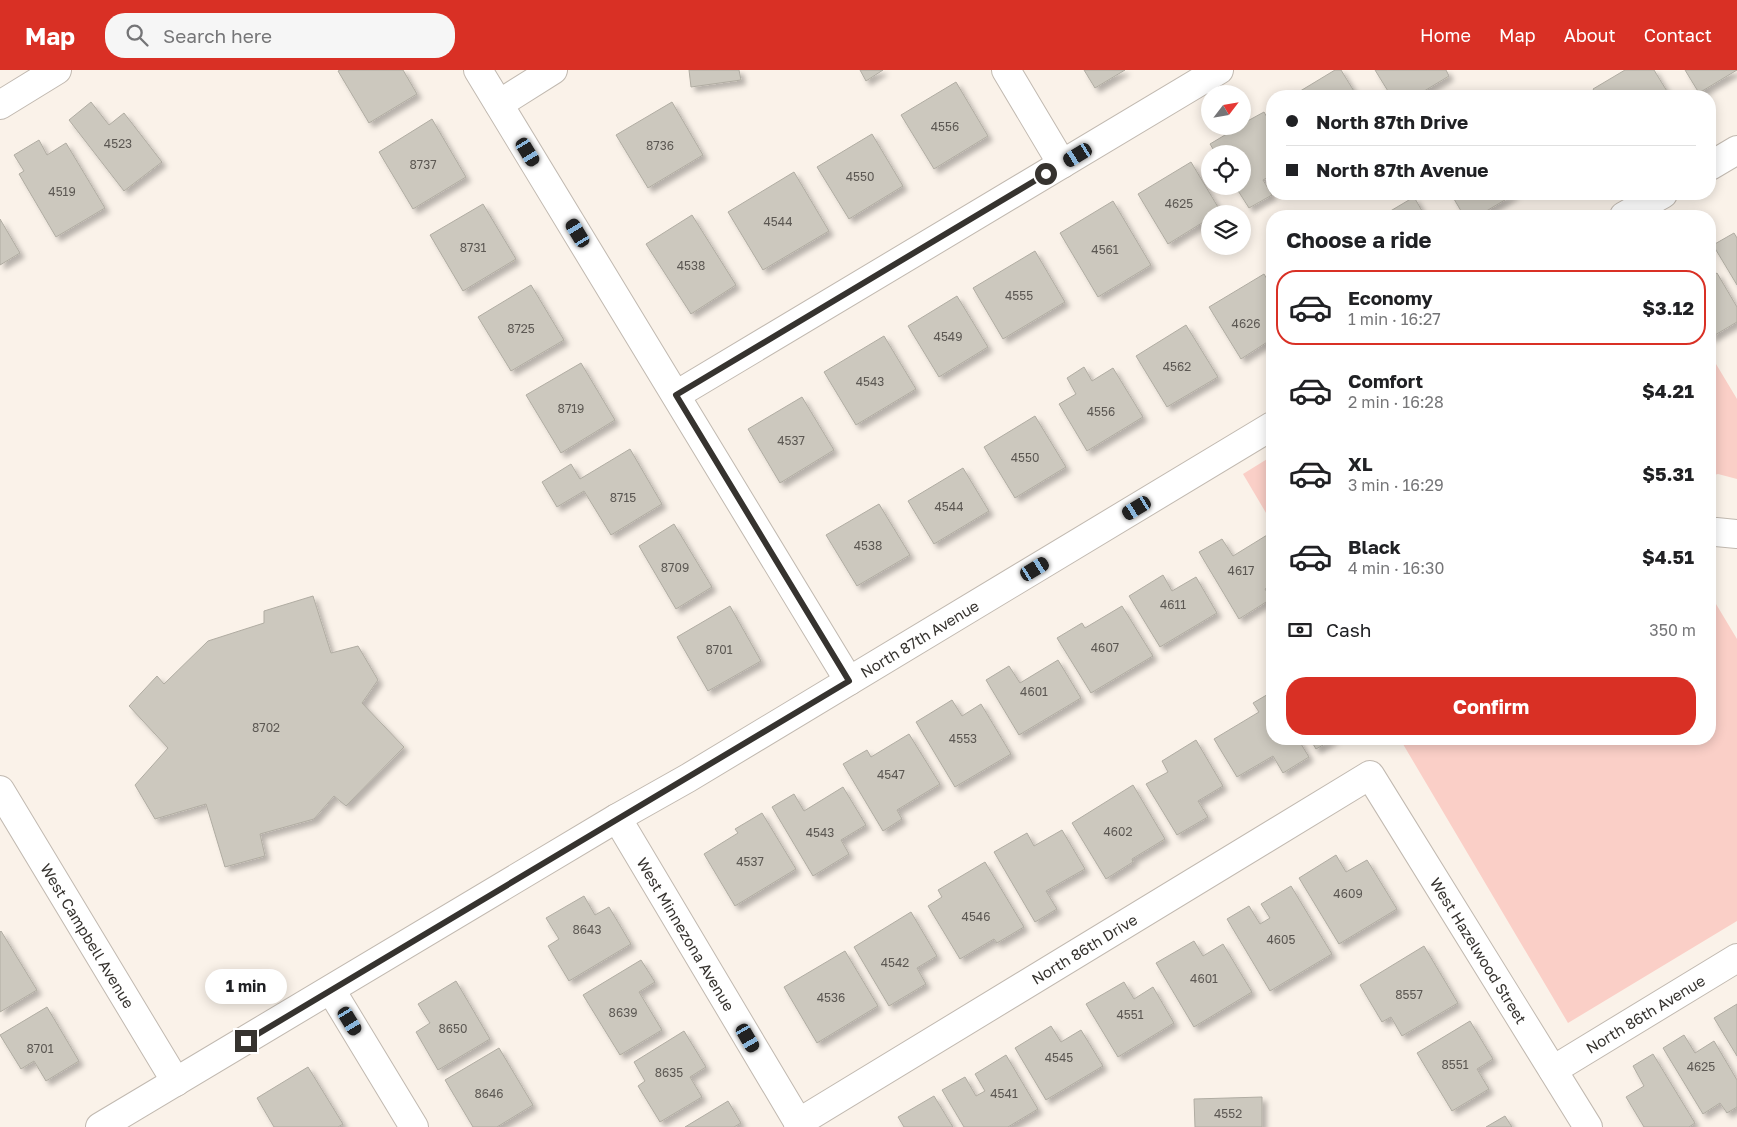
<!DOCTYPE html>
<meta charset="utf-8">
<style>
:root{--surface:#fff;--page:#f6f6f6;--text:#202124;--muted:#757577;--line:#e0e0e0;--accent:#d93025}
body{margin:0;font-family:"Golos Text",sans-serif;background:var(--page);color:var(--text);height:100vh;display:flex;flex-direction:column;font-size:19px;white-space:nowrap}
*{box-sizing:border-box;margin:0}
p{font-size:16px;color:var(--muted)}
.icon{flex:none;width:28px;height:28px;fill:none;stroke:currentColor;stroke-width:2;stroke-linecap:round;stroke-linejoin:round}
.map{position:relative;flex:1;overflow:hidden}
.sheet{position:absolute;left:1266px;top:140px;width:450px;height:535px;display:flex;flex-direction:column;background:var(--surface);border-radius:20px;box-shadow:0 2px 12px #0003}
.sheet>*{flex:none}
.guide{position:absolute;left:1266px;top:20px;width:450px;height:110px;border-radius:20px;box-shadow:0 2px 12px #0003;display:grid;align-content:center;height:110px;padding:0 20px;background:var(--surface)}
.needle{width:32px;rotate:59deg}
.buttons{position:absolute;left:1201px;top:15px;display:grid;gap:10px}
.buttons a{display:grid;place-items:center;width:50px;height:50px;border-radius:50%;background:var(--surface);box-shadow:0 2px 12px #0003;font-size:25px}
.end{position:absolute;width:22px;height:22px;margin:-11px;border:6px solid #36332f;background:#fff;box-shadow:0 0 0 2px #fff}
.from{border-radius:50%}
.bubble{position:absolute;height:35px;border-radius:18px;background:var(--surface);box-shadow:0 2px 12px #0003;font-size:16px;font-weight:700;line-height:35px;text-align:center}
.car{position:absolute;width:15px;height:30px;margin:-15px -8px;border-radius:6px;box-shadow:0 0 4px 1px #0007;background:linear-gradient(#222 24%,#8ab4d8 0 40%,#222 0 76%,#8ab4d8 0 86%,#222 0)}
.guide b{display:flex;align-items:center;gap:18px;height:48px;font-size:19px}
.guide b+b{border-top:1px solid var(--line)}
.guide i{width:12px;height:12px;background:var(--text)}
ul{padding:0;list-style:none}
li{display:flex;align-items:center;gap:15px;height:75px;margin:0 10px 8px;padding:0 10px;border:2px solid transparent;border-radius:20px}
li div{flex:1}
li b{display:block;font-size:19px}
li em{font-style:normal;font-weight:700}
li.on{border-color:var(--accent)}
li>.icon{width:45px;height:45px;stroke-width:1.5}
h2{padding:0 20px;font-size:22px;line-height:60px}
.pay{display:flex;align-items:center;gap:12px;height:55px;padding:0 20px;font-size:19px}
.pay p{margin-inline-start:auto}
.cta{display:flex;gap:10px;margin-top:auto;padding:10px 20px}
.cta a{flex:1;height:58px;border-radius:20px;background:var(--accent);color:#fff;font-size:20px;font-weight:700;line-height:58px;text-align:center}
header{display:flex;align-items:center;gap:30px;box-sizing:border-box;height:70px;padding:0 25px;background:var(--accent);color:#fff}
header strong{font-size:24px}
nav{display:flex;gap:28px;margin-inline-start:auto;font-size:18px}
.search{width:350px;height:45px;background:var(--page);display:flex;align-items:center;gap:12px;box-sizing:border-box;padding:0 18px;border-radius:20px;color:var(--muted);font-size:19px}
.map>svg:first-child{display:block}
.green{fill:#facfc7}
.building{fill:#ccc8be;stroke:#b0aca2;filter:url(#shadow)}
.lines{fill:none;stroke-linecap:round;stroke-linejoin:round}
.minor-casing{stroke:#c1b9b0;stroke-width:30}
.tertiary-casing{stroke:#c1b9b0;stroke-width:30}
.minor{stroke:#fff;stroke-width:28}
.tertiary{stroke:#fff;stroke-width:28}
.route{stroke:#36332f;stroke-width:6}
.labels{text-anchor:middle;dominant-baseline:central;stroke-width:4.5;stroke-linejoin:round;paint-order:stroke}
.number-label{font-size:12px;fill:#5c5853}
.street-label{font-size:15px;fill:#36332f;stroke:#fff}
</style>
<header>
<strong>Map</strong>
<div class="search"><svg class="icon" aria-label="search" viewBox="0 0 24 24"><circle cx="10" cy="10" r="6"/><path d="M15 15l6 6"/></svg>Search here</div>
<nav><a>Home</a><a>Map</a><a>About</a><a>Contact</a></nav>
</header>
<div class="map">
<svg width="1737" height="1057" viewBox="0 0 1737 1057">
<defs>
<filter id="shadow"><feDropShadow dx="4.5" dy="4.5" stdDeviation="2.5" flood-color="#0004"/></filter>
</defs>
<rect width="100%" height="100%" fill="#faf2e9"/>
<g class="green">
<polygon points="1710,284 1737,329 1737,409 1718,404 1710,406"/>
<polygon points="1272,386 1272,453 1243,404"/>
<polygon points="1710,524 1737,569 1737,851 1568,953 1400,669 1710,669"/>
</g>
<g class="building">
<polygon points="340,0 403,0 417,24 369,53 338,1"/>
<polygon points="689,0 739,0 741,10 691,17"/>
<polygon points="860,0 883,0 866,11"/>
<polygon points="1084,0 1125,0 1095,18"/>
<polygon points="1335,0 1341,0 1357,26 1292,26"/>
<polygon points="1375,0 1446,0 1449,6 1416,26 1391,26"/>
<polygon points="1625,0 1654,0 1670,26 1597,26 1593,19"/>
<polygon points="1685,0 1737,0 1699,23"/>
<polygon points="956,12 988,66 934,99 901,45"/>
<polygon points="91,32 109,55 124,43 162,92 124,121 69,50"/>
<polygon points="672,32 703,85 648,118 616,65"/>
<polygon points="1264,42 1272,56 1272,105 1263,110 1272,125 1249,138 1235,116 1242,116 1242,84 1216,84 1210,74 1240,56 1242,56 1242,54"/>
<polygon points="432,49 466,107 413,139 379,82"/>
<polygon points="872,64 903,116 849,149 817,97"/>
<polygon points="39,70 47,85 66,73 105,138 56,167 19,104 24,101 14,85"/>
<polygon points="1191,92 1221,142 1218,144 1210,144 1210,148 1168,174 1138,124"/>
<polygon points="794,102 829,161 763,200 728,142"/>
<polygon points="1451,124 1515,124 1478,146 1464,146"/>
<polygon points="1414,127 1425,146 1382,146"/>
<polygon points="1113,131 1151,195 1098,227 1060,163"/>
<polygon points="483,134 516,189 463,221 430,165"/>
<polygon points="692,145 736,215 691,244 646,174"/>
<polygon points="0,149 20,183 0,195"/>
<polygon points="1734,163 1737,168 1737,215 1713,175"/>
<polygon points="1035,181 1065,232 1003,269 973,218"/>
<polygon points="1717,203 1737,237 1737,252 1710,268 1710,207"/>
<polygon points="1264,204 1272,217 1272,269 1241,289 1209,237"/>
<polygon points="531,215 564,270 511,301 478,247"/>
<polygon points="957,226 988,277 939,307 908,256"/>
<polygon points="1186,255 1218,307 1167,337 1136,286"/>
<polygon points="884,266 916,319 856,355 824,302"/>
<polygon points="581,293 615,350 561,383 526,325"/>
<polygon points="1084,297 1092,311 1113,298 1143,347 1087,381 1059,334 1076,324 1067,308"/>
<polygon points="802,327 834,380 780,413 748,359"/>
<polygon points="1035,346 1066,397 1015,428 984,377"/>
<polygon points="630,379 662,434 611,465 584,421 557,437 542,412 571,394 580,409"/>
<polygon points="963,398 989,441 934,474 908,431"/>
<polygon points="879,434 910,485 857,516 826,465"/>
<polygon points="674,454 712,517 676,539 639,476"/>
<polygon points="1272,462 1272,514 1265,519 1271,529 1239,549 1199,482 1222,469 1233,486"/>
<polygon points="1163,505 1172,521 1196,507 1217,543 1160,577 1129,526"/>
<polygon points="313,526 331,583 358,576 378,610 362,633 404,677 346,736 334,726 314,749 260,764 265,786 225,797 206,734 155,749 135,715 168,678 129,636 157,606 164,614 208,571 264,553 264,541"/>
<polygon points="730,536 761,591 708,621 677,567"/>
<polygon points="1122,536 1153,586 1091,623 1057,568 1082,553 1085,558"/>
<polygon points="1058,590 1081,628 1019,665 986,610 1009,596 1020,613"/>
<polygon points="1270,623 1272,627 1272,669 1298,669 1309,687 1283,703 1273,686 1237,707 1214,669 1259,642 1253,633"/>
<polygon points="952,630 962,646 981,634 1011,684 955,717 916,652"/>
<polygon points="909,664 940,714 897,740 902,749 883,761 843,694 867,680 871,687"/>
<polygon points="1310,669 1334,669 1316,679"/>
<polygon points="1196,670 1223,716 1198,731 1208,747 1177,765 1146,714 1168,702 1162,691"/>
<polygon points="1133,715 1165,769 1132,789 1133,792 1106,809 1072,753"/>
<polygon points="843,717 866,755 841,770 849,784 813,806 772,737 794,724 804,741"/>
<polygon points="762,743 796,799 735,836 704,784 738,763 735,759"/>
<polygon points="1062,760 1085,799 1046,821 1057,839 1035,852 994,782 1027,763 1034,776"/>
<polygon points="1336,785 1346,802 1367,790 1397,839 1339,874 1299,808"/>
<polygon points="985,792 1024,857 997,873 994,869 960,889 928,836 942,827 938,820"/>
<polygon points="1291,816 1332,884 1270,921 1227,849 1249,836 1260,854 1270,848 1261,834"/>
<polygon points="584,826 595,845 609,837 631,874 569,911 548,876 559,869 546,848"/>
<polygon points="911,842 937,886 917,898 926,914 889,936 854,877"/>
<polygon points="1,861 37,920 0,942 0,862"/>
<polygon points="1194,871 1203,886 1223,874 1252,922 1194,957 1156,893"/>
<polygon points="1424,876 1458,933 1402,966 1391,947 1382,952 1360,915"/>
<polygon points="845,881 878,936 817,973 784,917"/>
<polygon points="641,890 655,912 639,922 662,960 620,985 583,925"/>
<polygon points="456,911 490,969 438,1000 416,962 430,953 418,934"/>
<polygon points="1124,912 1134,929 1153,917 1174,953 1118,987 1086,934"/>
<polygon points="1737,934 1737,986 1714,948"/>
<polygon points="47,937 79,991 46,1011 34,991 21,999 0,965"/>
<polygon points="1470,951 1493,989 1477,999 1489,1019 1452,1041 1417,983"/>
<polygon points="1051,956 1061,972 1081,960 1103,996 1046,1030 1015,978"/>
<polygon points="684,961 706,997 690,1007 702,1027 660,1052 638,1016 645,1011 634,992"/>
<polygon points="1684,965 1695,983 1714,971 1737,1010 1737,1037 1727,1043 1720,1033 1703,1044 1663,978"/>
<polygon points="499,978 533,1035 497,1057 473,1057 445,1010"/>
<polygon points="1653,984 1695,1053 1689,1057 1644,1057 1626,1027 1644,1016 1633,996"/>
<polygon points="1006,985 1038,1039 1008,1057 964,1057 942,1020 965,1007 976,1026 985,1021 975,1004"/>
<polygon points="308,997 343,1054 338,1057 274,1057 257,1028"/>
<polygon points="934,1026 953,1057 904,1057 898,1047"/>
<polygon points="1262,1027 1262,1057 1195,1057 1194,1029"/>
<polygon points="728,1031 741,1053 734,1057 685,1057"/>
<polygon points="1505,1046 1512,1057 1486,1057"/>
</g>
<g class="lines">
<defs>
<g id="minor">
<polyline points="478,0 849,611"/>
<polyline points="1006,0 1062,94"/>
<polyline points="499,34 553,0"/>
<polyline points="0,35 57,0"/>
<polyline points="676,325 1219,0"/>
<polyline points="1716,462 1737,464"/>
<path id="s1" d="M0,720L176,1012"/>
<path id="s2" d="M617,748L801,1057"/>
<polyline points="331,920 414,1057"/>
<path id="s3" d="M1553,1000L1737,888"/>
<path id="s4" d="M798,1053L1370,705L1588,1057"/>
</g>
<g id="tertiary">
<polyline points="1710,96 1737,80"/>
<polyline points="1624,146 1663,124"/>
<path id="s5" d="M100,1057L617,748L688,708L1272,356"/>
</g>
</defs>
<use href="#minor" class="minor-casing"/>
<use href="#tertiary" class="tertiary-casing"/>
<use href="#minor" class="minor"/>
<use href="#tertiary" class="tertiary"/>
</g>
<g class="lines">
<polyline class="route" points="246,971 849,611 676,325 1046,104"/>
</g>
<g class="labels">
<g class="number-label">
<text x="945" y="56">4556</text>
<text x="118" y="73">4523</text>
<text x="660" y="75">8736</text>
<text x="423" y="94">8737</text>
<text x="860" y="106">4550</text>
<text x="62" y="121">4519</text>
<text x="1179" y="133">4625</text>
<text x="778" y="151">4544</text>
<text x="473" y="177">8731</text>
<text x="1105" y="179">4561</text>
<text x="691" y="195">4538</text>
<text x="1019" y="225">4555</text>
<text x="1246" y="253">4626</text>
<text x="521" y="258">8725</text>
<text x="948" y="266">4549</text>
<text x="1177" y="296">4562</text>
<text x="870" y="311">4543</text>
<text x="571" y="338">8719</text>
<text x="1101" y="341">4556</text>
<text x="791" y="370">4537</text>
<text x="1025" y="387">4550</text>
<text x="623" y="427">8715</text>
<text x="949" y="436">4544</text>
<text x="868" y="475">4538</text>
<text x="675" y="497">8709</text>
<text x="1241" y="500">4617</text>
<text x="1173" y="534">4611</text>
<text x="1105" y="577">4607</text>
<text x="719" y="579">8701</text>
<text x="1034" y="621">4601</text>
<text x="266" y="657">8702</text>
<text x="963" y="668">4553</text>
<text x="891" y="704">4547</text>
<text x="1118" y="761">4602</text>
<text x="820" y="762">4543</text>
<text x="750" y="791">4537</text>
<text x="1348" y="823">4609</text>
<text x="976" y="846">4546</text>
<text x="587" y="859">8643</text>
<text x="1281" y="869">4605</text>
<text x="895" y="892">4542</text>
<text x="1204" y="908">4601</text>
<text x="1409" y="924">8557</text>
<text x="831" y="927">4536</text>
<text x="623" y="942">8639</text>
<text x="1130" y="944">4551</text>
<text x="453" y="958">8650</text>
<text x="40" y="978">8701</text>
<text x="1059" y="987">4545</text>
<text x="1455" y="994">8551</text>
<text x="1701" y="996">4625</text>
<text x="669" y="1002">8635</text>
<text x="489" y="1023">8646</text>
<text x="1004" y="1023">4541</text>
<text x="1228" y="1043">4552</text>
</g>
<g class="street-label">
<text stroke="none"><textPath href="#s5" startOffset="954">North 87th Avenue</textPath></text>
<text stroke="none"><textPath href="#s2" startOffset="135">West Minnezona Avenue</textPath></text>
<text stroke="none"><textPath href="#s1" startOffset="170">West Campbell Avenue</textPath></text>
<text stroke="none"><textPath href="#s4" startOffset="335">North 86th Drive</textPath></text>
<text stroke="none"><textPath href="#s4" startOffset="876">West Hazelwood Street</textPath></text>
<text stroke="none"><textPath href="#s3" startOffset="108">North 86th Avenue</textPath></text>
</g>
</g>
</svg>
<div class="buttons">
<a><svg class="needle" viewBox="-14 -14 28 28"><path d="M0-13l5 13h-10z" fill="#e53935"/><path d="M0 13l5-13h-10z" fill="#757577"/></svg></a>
<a><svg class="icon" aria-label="locate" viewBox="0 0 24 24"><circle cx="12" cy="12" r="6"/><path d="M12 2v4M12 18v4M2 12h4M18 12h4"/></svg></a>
<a><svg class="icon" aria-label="layers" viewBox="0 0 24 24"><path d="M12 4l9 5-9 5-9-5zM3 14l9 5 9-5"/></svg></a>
</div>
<i class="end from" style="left:1046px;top:104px"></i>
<i class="end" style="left:246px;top:971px"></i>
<div class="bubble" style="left:205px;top:899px;width:82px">1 min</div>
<i class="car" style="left:528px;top:82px;rotate:149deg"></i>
<i class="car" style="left:1078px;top:85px;rotate:239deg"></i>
<i class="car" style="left:578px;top:163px;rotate:329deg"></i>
<i class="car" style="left:1137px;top:438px;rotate:239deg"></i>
<i class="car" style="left:1035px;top:499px;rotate:59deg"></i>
<i class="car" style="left:350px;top:951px;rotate:149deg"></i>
<i class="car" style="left:748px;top:968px;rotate:150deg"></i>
<div class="guide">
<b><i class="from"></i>North 87th Drive</b>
<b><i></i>North 87th Avenue</b>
</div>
<section class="sheet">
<h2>Choose a ride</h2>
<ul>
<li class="on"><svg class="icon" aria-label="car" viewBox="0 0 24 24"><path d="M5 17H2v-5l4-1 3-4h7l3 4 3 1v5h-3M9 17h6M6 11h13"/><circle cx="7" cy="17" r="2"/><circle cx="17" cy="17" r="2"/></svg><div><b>Economy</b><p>1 min · 16:27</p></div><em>$3.12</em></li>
<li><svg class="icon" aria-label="car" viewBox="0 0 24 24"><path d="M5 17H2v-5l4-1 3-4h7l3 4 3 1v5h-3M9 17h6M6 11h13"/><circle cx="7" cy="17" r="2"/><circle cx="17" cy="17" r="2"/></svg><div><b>Comfort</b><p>2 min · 16:28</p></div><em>$4.21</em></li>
<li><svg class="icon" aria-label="car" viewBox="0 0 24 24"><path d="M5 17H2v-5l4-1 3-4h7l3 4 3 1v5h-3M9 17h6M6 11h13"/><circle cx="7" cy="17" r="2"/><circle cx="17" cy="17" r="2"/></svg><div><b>XL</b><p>3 min · 16:29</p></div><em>$5.31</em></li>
<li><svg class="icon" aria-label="car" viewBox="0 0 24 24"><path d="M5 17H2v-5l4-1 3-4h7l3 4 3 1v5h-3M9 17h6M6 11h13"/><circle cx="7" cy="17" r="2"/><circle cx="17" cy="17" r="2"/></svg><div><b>Black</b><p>4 min · 16:30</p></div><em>$4.51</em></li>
</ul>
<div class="pay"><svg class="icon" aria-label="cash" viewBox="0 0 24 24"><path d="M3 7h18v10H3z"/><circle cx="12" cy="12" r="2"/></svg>Cash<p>350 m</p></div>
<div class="cta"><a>Confirm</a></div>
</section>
</div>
